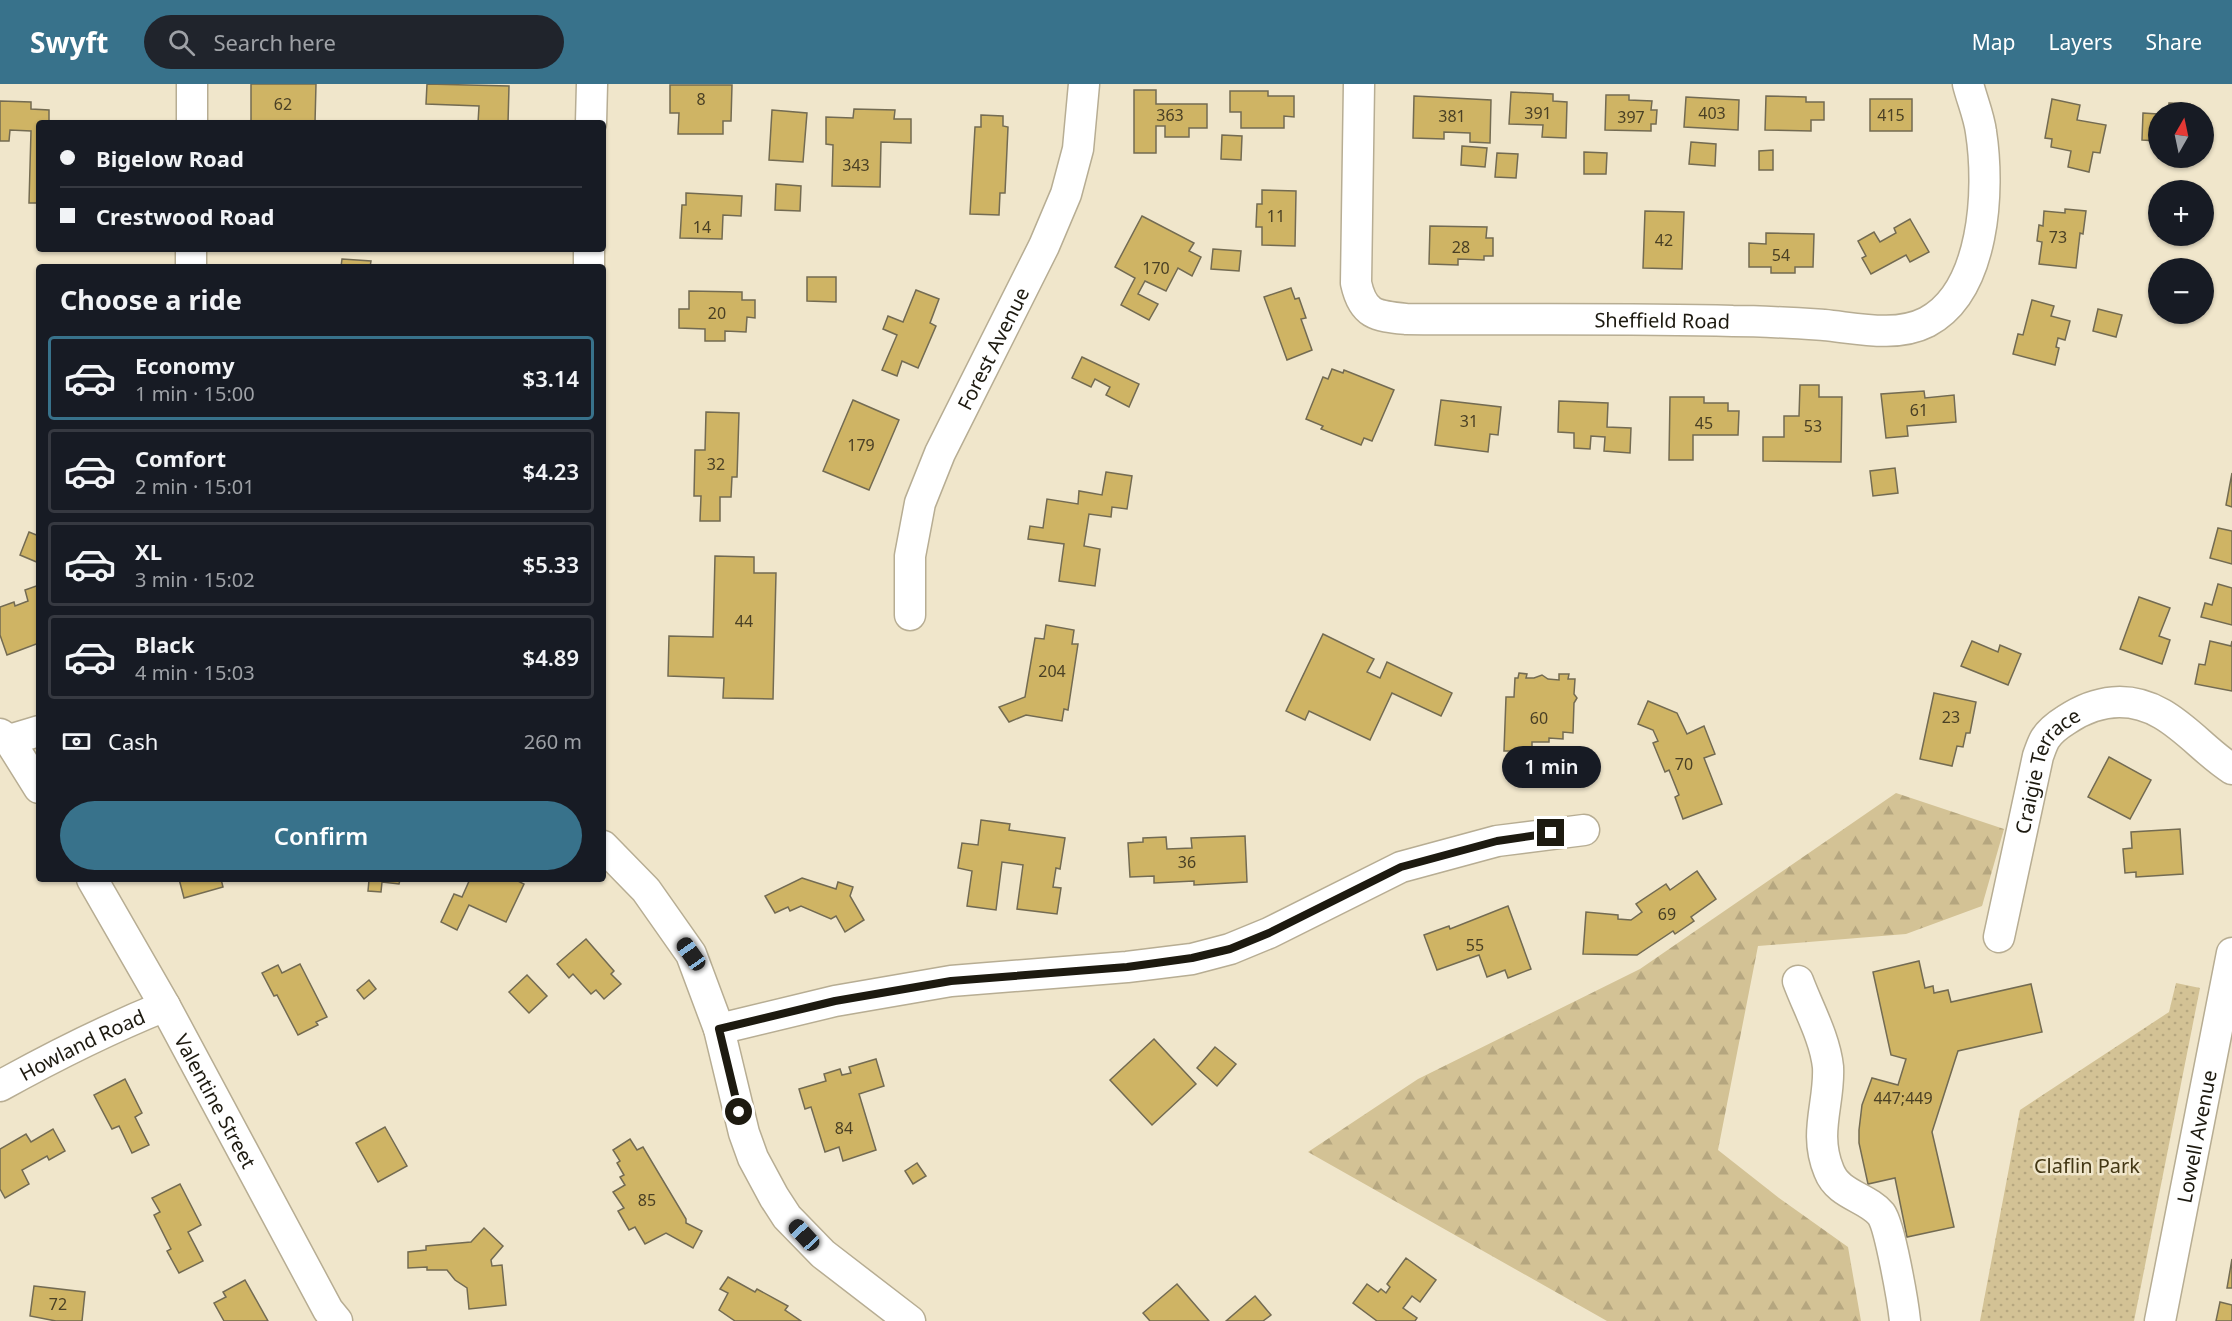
<!DOCTYPE html>
<meta charset="utf-8">
<style>
:root{--surface:#171b24;--page:#20242c;--text:#f1f3f6;--muted:#9ea1a6;--line:#363941;--accent:#38728b}
body{margin:0;font-family:"Noto Sans",sans-serif;background:var(--page);color:var(--text);height:100vh;display:flex;flex-direction:column;font-size:22px;white-space:nowrap}
*{box-sizing:border-box;margin:0}
p{font-size:20px;color:var(--muted)}
.icon{flex:none;width:33px;height:33px;fill:none;stroke:currentColor;stroke-width:2;stroke-linecap:round;stroke-linejoin:round}
.map{position:relative;flex:1;overflow:hidden}
.sheet{position:absolute;left:36px;top:180px;width:570px;height:618px;display:flex;flex-direction:column;background:var(--surface);border-radius:6px;box-shadow:0 2px 4px #0004}
.sheet>*{flex:none}
.guide{position:absolute;left:36px;top:36px;width:570px;height:132px;border-radius:6px;box-shadow:0 2px 4px #0004;display:grid;align-content:center;height:132px;padding:0 24px;background:var(--surface)}
.needle{width:39px;rotate:9deg}
.buttons{position:absolute;left:2148px;top:18px;display:grid;gap:12px}
.buttons a{display:grid;place-items:center;width:66px;height:66px;border-radius:50%;background:var(--surface);box-shadow:0 2px 4px #0004;font-size:30px}
.end{position:absolute;width:27px;height:27px;margin:-14px;border:8px solid #1d1a10;background:#fff;box-shadow:0 0 0 3px #fff}
.from{border-radius:50%}
.bubble{position:absolute;height:42px;border-radius:21px;background:var(--surface);box-shadow:0 2px 4px #0004;font-size:20px;font-weight:600;line-height:42px;text-align:center}
.car{position:absolute;width:18px;height:36px;margin:-18px -9px;border-radius:8px;box-shadow:0 0 4px 2px #0007;background:linear-gradient(#222 24%,#8ab4d8 0 40%,#222 0 76%,#8ab4d8 0 86%,#222 0)}
.guide b{display:flex;align-items:center;gap:21px;height:57px;font-size:22px}
.guide b+b{border-top:2px solid var(--line)}
.guide i{width:15px;height:15px;background:var(--text)}
ul{padding:0;list-style:none}
li{display:flex;align-items:center;gap:18px;height:84px;margin:0 12px 9px;padding:0 12px;border:3px solid var(--line);border-radius:6px}
li div{flex:1}
li b{display:block;font-size:22px}
li em{font-style:normal;font-weight:600}
li.current{border-color:var(--accent)}
li>.icon{width:54px;height:54px;stroke-width:1.5}
h2{padding:0 24px;font-size:27px;line-height:72px}
.pay{display:flex;align-items:center;gap:15px;height:66px;padding:0 24px;font-size:22px}
.pay p{margin-inline-start:auto}
.button{display:flex;gap:12px;margin-top:auto;padding:12px 24px}
.button a{flex:1;height:69px;border-radius:36px;background:var(--accent);color:#fff;font-size:24px;font-weight:600;line-height:69px;text-align:center}
header{display:flex;align-items:center;gap:36px;box-sizing:border-box;height:84px;padding:0 30px;background:var(--accent);color:#fff}
header strong{font-size:28px}
nav{display:flex;gap:33px;margin-inline-start:auto;font-size:21px}
.search{width:420px;height:54px;background:var(--page);display:flex;align-items:center;gap:15px;box-sizing:border-box;padding:0 21px;border-radius:33px;color:var(--muted);font-size:22px}
.map>svg:first-child{display:block}
.forest{fill:url(#forest-firs)}
.park{fill:url(#park-dots)}
.building{fill:#cfb464;stroke:#736b52;stroke-width:1.5}
.lines{fill:none;stroke-linecap:round;stroke-linejoin:round}
.minor-casing{stroke:#b7ad93;stroke-width:33}
.minor{stroke:#fff;stroke-width:30}
.route{stroke:#1d1a10;stroke-width:8}
.labels{text-anchor:middle;dominant-baseline:central;stroke-width:5;stroke-linejoin:round;paint-order:stroke}
.number-label{font-size:16px;fill:#4a4025}
.street-label{font-size:20px;fill:#1d1a10;stroke:#f0e6cb}
.park-label{font-size:20px;fill:#433714;stroke:#f0e6cb}
</style>
<header>
<strong>Swyft</strong>
<div class="search"><svg class="icon" aria-label="search" viewBox="0 0 24 24"><circle cx="10" cy="10" r="6"/><path d="M15 15l6 6"/></svg>Search here</div>
<nav><a>Map</a><a>Layers</a><a>Share</a></nav>
</header>
<div class="map">
<svg width="2232" height="1237" viewBox="0 0 2232 1237">
<defs>
<pattern id="forest-firs" width="22" height="20" patternUnits="userSpaceOnUse" patternTransform="scale(1.5)"><rect width="22" height="20" fill="#d3c295"/><path d="M5 1l3.5 6h-7zM16 11l3.5 6h-7z" fill="#b5a67f"/></pattern>
<pattern id="park-dots" width="8" height="8" patternUnits="userSpaceOnUse" patternTransform="scale(1.5)"><rect width="8" height="8" fill="#d3c295"/><path d="M2 2h.1M6 6h.1" fill="none" stroke="#b5a67f" stroke-width="1.8" stroke-linecap="round"/></pattern>
</defs>
<rect width="100%" height="100%" fill="#f0e6cb"/>
<polygon class="forest" points="1896,709 2004,745 1982,822 1906,850 1758,862 1718,1066 1779,1114 1848,1163 1861,1237 1607,1237 1308,1068 1418,995 1640,885"/>
<polygon class="park" points="2176,899 2200,904 2134,1237 1980,1237 2020,1026 2169,928"/>
<g class="building">
<polygon points="251,0 316,0 315,39 251,39"/>
<polygon points="427,0 509,2 508,39 478,39 479,22 426,20"/>
<polygon points="670,1 732,1 731,37 723,37 723,50 678,50 679,29 670,29"/>
<polygon points="1134,6 1156,6 1156,20 1207,20 1207,44 1189,44 1189,53 1165,53 1165,42 1156,42 1156,69 1134,69"/>
<polygon points="1230,7 1268,7 1268,12 1294,12 1294,33 1284,32 1284,44 1241,44 1241,28 1230,28"/>
<polygon points="1511,8 1553,10 1553,17 1567,18 1566,54 1542,53 1543,41 1509,40"/>
<polygon points="1606,11 1629,11 1629,16 1652,17 1651,26 1657,26 1656,40 1651,40 1651,47 1605,46"/>
<polygon points="1414,12 1491,16 1490,59 1470,58 1470,49 1444,48 1444,55 1413,54"/>
<polygon points="1766,12 1806,13 1806,18 1824,18 1824,36 1811,36 1811,47 1765,46"/>
<polygon points="1686,13 1739,16 1738,46 1684,43"/>
<rect x="1870" y="15" width="42" height="32"/>
<polygon points="2052,15 2080,21 2077,36 2106,41 2100,69 2093,68 2089,88 2068,83 2071,67 2051,63 2052,55 2045,54"/>
<polygon points="0,17 31,18 31,25 49,26 49,39 39,39 39,119 29,119 31,47 10,46 9,57 0,57"/>
<polygon points="2169,19 2190,20 2189,28 2169,28"/>
<polygon points="854,25 895,26 894,35 911,35 911,59 881,58 880,103 832,102 833,61 826,60 826,33 853,34"/>
<polygon points="772,26 807,29 803,78 769,76"/>
<polygon points="2143,29 2158,30 2158,57 2142,56"/>
<polygon points="981,31 1003,32 1003,42 1008,43 1005,109 1000,109 999,131 970,130 975,43 981,43"/>
<polygon points="1222,51 1242,52 1241,76 1221,75"/>
<polygon points="1691,58 1716,60 1715,82 1689,80"/>
<polygon points="1462,62 1487,64 1485,83 1461,81"/>
<polygon points="1773,66 1773,86 1759,86 1759,67"/>
<polygon points="1584,68 1607,69 1606,90 1584,90"/>
<polygon points="1497,69 1518,70 1516,94 1495,93"/>
<polygon points="776,100 801,102 800,127 775,126"/>
<polygon points="1262,106 1296,107 1295,162 1262,161 1262,143 1256,143 1257,120 1262,120"/>
<polygon points="686,109 742,112 741,132 723,131 722,155 680,154 682,121 686,121"/>
<polygon points="2065,125 2086,127 2083,150 2080,149 2076,184 2039,180 2042,158 2037,157 2039,141 2043,142 2044,127 2065,129"/>
<polygon points="1645,127 1684,128 1682,185 1643,184"/>
<polygon points="1142,132 1194,159 1189,167 1201,173 1192,192 1178,184 1166,207 1145,197 1138,210 1158,220 1149,236 1121,221 1135,194 1115,183"/>
<polygon points="1910,135 1929,168 1910,178 1906,171 1871,190 1862,174 1866,172 1858,157 1874,148 1880,158 1896,149 1894,144"/>
<polygon points="1430,142 1487,143 1486,154 1493,154 1493,172 1484,172 1484,176 1458,175 1458,181 1429,180"/>
<polygon points="1766,149 1814,150 1813,183 1795,183 1795,189 1771,189 1771,183 1749,183 1749,159 1766,160"/>
<polygon points="1213,165 1241,167 1239,187 1211,185"/>
<polygon points="342,175 371,177 370,183 341,183"/>
<polygon points="807,193 836,193 836,218 807,217"/>
<polygon points="1291,204 1295,215 1299,214 1306,234 1301,235 1312,266 1287,276 1264,213"/>
<polygon points="916,206 939,215 930,239 936,242 918,284 902,277 897,292 882,286 897,251 883,245 888,232 903,238"/>
<polygon points="689,207 742,208 742,216 755,216 755,234 747,233 746,248 725,247 725,257 705,257 705,245 679,244 679,225 689,225"/>
<polygon points="2032,216 2054,222 2051,232 2070,237 2065,256 2058,254 2056,263 2059,264 2055,281 2013,270 2018,250 2023,251"/>
<polygon points="2098,225 2122,231 2116,253 2093,247"/>
<polygon points="1082,273 1139,300 1129,323 1106,311 1110,303 1095,295 1091,303 1072,294"/>
<polygon points="1332,285 1343,289 1344,286 1394,306 1372,357 1364,354 1361,361 1321,345 1323,342 1306,335 1323,293 1328,295"/>
<polygon points="1800,301 1819,301 1819,313 1842,313 1841,378 1763,377 1763,353 1784,353 1784,332 1799,332"/>
<polygon points="1924,307 1925,314 1954,311 1956,338 1907,342 1908,352 1886,354 1881,310"/>
<polygon points="1670,313 1704,313 1704,319 1728,319 1728,327 1739,327 1738,351 1693,351 1693,376 1669,376"/>
<polygon points="853,316 899,336 869,406 823,387"/>
<polygon points="1441,316 1501,323 1498,351 1490,350 1488,368 1435,361"/>
<polygon points="1559,317 1608,319 1607,343 1631,344 1630,369 1604,367 1605,353 1591,352 1590,365 1574,364 1574,349 1558,348"/>
<polygon points="706,328 739,329 737,393 732,393 731,413 720,413 720,437 700,437 701,412 694,412 695,366 705,366"/>
<polygon points="1895,384 1898,409 1873,412 1870,387"/>
<polygon points="1106,388 1132,392 1127,425 1112,423 1111,433 1089,430 1084,462 1100,465 1095,502 1059,497 1064,460 1028,455 1030,442 1043,444 1047,415 1078,420 1079,407 1102,411"/>
<polygon points="2232,389 2232,423 2226,421"/>
<polygon points="2218,444 2232,447 2232,480 2210,474"/>
<polygon points="29,448 39,452 39,479 20,471"/>
<polygon points="715,472 754,473 754,489 776,489 773,615 723,614 724,594 668,592 669,552 713,553"/>
<polygon points="2218,500 2232,504 2232,541 2201,533 2205,519 2212,521"/>
<polygon points="39,501 39,559 7,571 0,551 0,523 14,518 15,522 28,517 25,506"/>
<polygon points="2139,513 2170,524 2159,552 2170,556 2162,580 2120,565"/>
<polygon points="1046,541 1074,546 1072,560 1078,560 1068,626 1064,625 1062,637 1026,631 1009,638 999,623 1025,613 1035,554 1044,555"/>
<polygon points="1323,550 1374,575 1367,588 1380,594 1387,578 1452,609 1441,632 1392,609 1370,656 1309,627 1305,636 1286,627"/>
<polygon points="1972,557 1998,568 2000,561 2021,570 2008,601 1961,582"/>
<polygon points="2210,557 2231,562 2232,557 2232,607 2195,600 2199,580 2205,581"/>
<polygon points="1519,589 1527,590 1526,594 1534,594 1542,591 1548,595 1559,596 1559,590 1569,590 1568,595 1575,595 1574,610 1577,614 1574,619 1573,649 1563,648 1563,655 1549,654 1549,658 1532,658 1532,667 1504,667 1506,613 1514,613 1515,594 1518,594"/>
<polygon points="1934,609 1976,618 1970,649 1966,649 1963,663 1957,662 1952,682 1920,675"/>
<polygon points="1648,617 1677,629 1687,650 1704,642 1715,670 1704,674 1722,720 1683,735 1675,713 1679,711 1669,686 1665,688 1653,659 1658,657 1653,646 1638,640"/>
<polygon points="2109,673 2151,696 2130,735 2088,713"/>
<polygon points="981,736 1010,740 1009,746 1065,754 1060,785 1056,784 1053,803 1061,804 1057,830 1017,825 1023,781 1002,778 996,826 967,822 972,787 958,784 962,759 978,761"/>
<polygon points="2180,745 2183,790 2136,793 2136,788 2125,789 2123,765 2132,764 2131,748"/>
<polygon points="1245,752 1247,798 1194,801 1194,797 1154,799 1154,792 1130,793 1128,759 1143,758 1143,754 1166,753 1167,765 1192,764 1191,754"/>
<polygon points="1697,787 1716,815 1691,833 1694,837 1675,850 1673,847 1637,871 1583,870 1586,828 1618,831 1618,835 1631,836 1642,828 1636,820 1666,800 1670,806"/>
<polygon points="802,794 836,805 838,798 853,803 850,812 864,836 845,848 836,832 831,835 801,822 790,827 788,823 775,829 765,812"/>
<polygon points="179,795 221,795 223,803 184,814"/>
<polygon points="361,795 410,795 410,797 400,796 399,800 382,798 381,808 368,807 369,796"/>
<polygon points="470,795 514,795 524,800 506,838 469,821 457,846 441,838 454,810 462,813"/>
<polygon points="1508,822 1531,885 1508,894 1505,886 1487,893 1479,871 1437,886 1424,851 1449,842 1450,845"/>
<polygon points="586,855 614,887 611,890 621,900 604,915 596,906 591,910 573,890 569,894 557,880"/>
<polygon points="1919,877 1925,904 1933,902 1934,909 1948,906 1951,918 2031,900 2042,948 1958,967 1932,1048 1954,1143 1907,1153 1895,1094 1868,1100 1859,1059 1859,1046 1862,1021 1872,994 1898,1001 1906,975 1891,971 1873,888"/>
<polygon points="300,880 327,933 316,938 318,941 298,951 277,911 274,912 262,889 278,881 282,889"/>
<polygon points="527,891 547,912 529,929 509,908"/>
<polygon points="369,896 376,905 364,915 357,906"/>
<polygon points="1154,955 1196,1000 1152,1041 1110,996"/>
<polygon points="1215,963 1236,980 1217,1002 1197,984"/>
<polygon points="876,975 884,1002 859,1010 876,1066 843,1077 839,1063 825,1068 811,1023 805,1025 799,1005 826,997 824,990 840,985 842,991 851,989 849,983"/>
<polygon points="125,995 142,1029 135,1033 149,1061 132,1069 119,1042 112,1045 94,1011"/>
<polygon points="385,1043 407,1082 378,1098 356,1059"/>
<polygon points="53,1045 65,1067 49,1076 47,1072 22,1086 29,1100 5,1114 0,1105 0,1065 26,1050 31,1058"/>
<polygon points="630,1055 637,1066 643,1063 686,1135 686,1139 702,1147 693,1164 666,1149 645,1160 635,1143 629,1146 618,1127 624,1124 613,1108 625,1101 620,1093 624,1091 617,1079 620,1077 613,1066"/>
<polygon points="917,1079 926,1092 913,1100 905,1087"/>
<polygon points="180,1100 201,1141 188,1148 203,1177 179,1189 167,1167 171,1165 154,1131 160,1128 152,1114"/>
<polygon points="484,1144 503,1162 491,1176 492,1182 502,1181 506,1221 469,1225 467,1204 455,1196 447,1186 427,1186 427,1183 408,1184 408,1168 426,1166 426,1162 471,1158"/>
<polygon points="1406,1174 1436,1196 1420,1218 1412,1212 1403,1224 1417,1234 1415,1237 1377,1237 1353,1219 1367,1200 1378,1208 1381,1205 1386,1209 1390,1203 1387,1200"/>
<polygon points="2232,1175 2232,1204 2227,1204"/>
<polygon points="728,1193 755,1208 757,1205 788,1222 785,1226 801,1237 735,1237 719,1226 728,1209 720,1205"/>
<polygon points="245,1196 268,1237 224,1237 214,1219 226,1213 223,1208"/>
<polygon points="1177,1200 1209,1237 1150,1237 1143,1229"/>
<polygon points="34,1202 85,1208 82,1237 56,1237 30,1232"/>
<polygon points="1255,1212 1271,1231 1263,1237 1226,1237"/>
<polygon points="2220,1218 2232,1221 2232,1237 2216,1237"/>
</g>
<g class="lines">
<defs>
<g id="minor">
<path id="s1" d="M1359,0L1356,199C1363,231 1376,232 1406,235C1515,236 1624,234 1733,237C1763,237 1793,239 1824,241C1856,244 1896,254 1927,238C1985,207 1990,106 1981,48C1979,32 1972,16 1968,0"/>
<polyline points="192,39 192,0"/>
<polyline points="591,39 592,0"/>
<polyline points="191,183 191,165"/>
<polyline points="589,183 589,165"/>
<path id="s2" d="M910,531V472L920,419L940,369L1044,162L1066,110L1078,65L1084,0"/>
<polyline points="0,650 9,656 39,704"/>
<polyline points="9,656 39,647"/>
<polyline points="603,762 646,806 691,870 719,945 744,1049 753,1074 774,1113 787,1133 823,1170 910,1237"/>
<path id="s3" d="M92,795L165,922L328,1226L337,1237"/>
<path id="s4" d="M1999,853L2038,672C2040,667 2042,660 2045,655C2050,647 2058,641 2066,636C2096,616 2129,611 2162,630C2188,645 2207,669 2232,685"/>
<path d="M1798,897C1808,924 1825,954 1828,983C1830,1019 1813,1049 1829,1087C1838,1111 1867,1113 1881,1130C1890,1142 1903,1218 1905,1237"/>
<polyline points="719,945 835,917 951,897 1127,883 1192,875 1230,865 1269,849 1401,783 1497,757 1584,746"/>
<path id="s5" d="M0,1002C54,972 108,945 165,922"/>
<path id="s6" d="M2160,1237L2232,869"/>
</g>
</defs>
<use href="#minor" class="minor-casing"/>
<use href="#minor" class="minor"/>
</g>
<g class="lines">
<polyline class="route" points="739,1028 719,945 835,917 951,897 1127,883 1192,874 1230,865 1269,849 1401,783 1497,757 1551,749"/>
</g>
<g class="labels">
<g class="number-label">
<text x="701" y="15">8</text>
<text x="283" y="20">62</text>
<text x="1538" y="29">391</text>
<text x="1712" y="29">403</text>
<text x="1170" y="31">363</text>
<text x="1891" y="31">415</text>
<text x="1452" y="32">381</text>
<text x="1631" y="33">397</text>
<text x="856" y="81">343</text>
<text x="1276" y="132">11</text>
<text x="702" y="143">14</text>
<text x="2058" y="153">73</text>
<text x="1664" y="156">42</text>
<text x="1461" y="163">28</text>
<text x="1781" y="171">54</text>
<text x="1156" y="184">170</text>
<text x="717" y="229">20</text>
<text x="1919" y="326">61</text>
<text x="1469" y="337">31</text>
<text x="1704" y="339">45</text>
<text x="1813" y="342">53</text>
<text x="861" y="361">179</text>
<text x="716" y="380">32</text>
<text x="744" y="537">44</text>
<text x="1052" y="587">204</text>
<text x="1951" y="633">23</text>
<text x="1539" y="634">60</text>
<text x="1684" y="680">70</text>
<text x="1187" y="778">36</text>
<text x="1667" y="830">69</text>
<text x="1475" y="861">55</text>
<text x="1903" y="1014">447;449</text>
<text x="844" y="1044">84</text>
<text x="647" y="1116">85</text>
<text x="58" y="1220">72</text>
</g>
<g class="street-label">
<text stroke="none"><textPath href="#s1" startOffset="524">Sheffield Road</textPath></text>
<text stroke="none"><textPath href="#s2" startOffset="284">Forest Avenue</textPath></text>
<text stroke="none"><textPath href="#s4" startOffset="176">Craigie Terrace</textPath></text>
<text stroke="none"><textPath href="#s5" startOffset="92">Howland Road</textPath></text>
<text stroke="none"><textPath href="#s3" startOffset="254">Valentine Street</textPath></text>
<text stroke="none"><textPath href="#s6" startOffset="188">Lowell Avenue</textPath></text>
</g>
<g class="park-label">
<text x="2087" y="1081">Claflin Park</text>
</g>
</g>
</svg>
<div class="buttons">
<a><svg class="needle" viewBox="-14 -14 28 28"><path d="M0-13l5 13h-10z" fill="#e53935"/><path d="M0 13l5-13h-10z" fill="#9ea1a6"/></svg></a>
<a>+</a>
<a>−</a>
</div>
<i class="end from" style="left:739px;top:1028px"></i>
<i class="end" style="left:1551px;top:749px"></i>
<div class="bubble" style="left:1502px;top:662px;width:99px">1 min</div>
<i class="car" style="left:691px;top:870px;rotate:325deg"></i>
<i class="car" style="left:804px;top:1151px;rotate:317deg"></i>
<div class="guide">
<b><i class="from"></i>Bigelow Road</b>
<b><i></i>Crestwood Road</b>
</div>
<section class="sheet">
<h2>Choose a ride</h2>
<ul>
<li class="current"><svg class="icon" aria-label="car" viewBox="0 0 24 24"><path d="M5 17H2v-5l4-1 3-4h7l3 4 3 1v5h-3M9 17h6M6 11h13"/><circle cx="7" cy="17" r="2"/><circle cx="17" cy="17" r="2"/></svg><div><b>Economy</b><p>1 min · 15:00</p></div><em>$3.14</em></li>
<li><svg class="icon" aria-label="car" viewBox="0 0 24 24"><path d="M5 17H2v-5l4-1 3-4h7l3 4 3 1v5h-3M9 17h6M6 11h13"/><circle cx="7" cy="17" r="2"/><circle cx="17" cy="17" r="2"/></svg><div><b>Comfort</b><p>2 min · 15:01</p></div><em>$4.23</em></li>
<li><svg class="icon" aria-label="car" viewBox="0 0 24 24"><path d="M5 17H2v-5l4-1 3-4h7l3 4 3 1v5h-3M9 17h6M6 11h13"/><circle cx="7" cy="17" r="2"/><circle cx="17" cy="17" r="2"/></svg><div><b>XL</b><p>3 min · 15:02</p></div><em>$5.33</em></li>
<li><svg class="icon" aria-label="car" viewBox="0 0 24 24"><path d="M5 17H2v-5l4-1 3-4h7l3 4 3 1v5h-3M9 17h6M6 11h13"/><circle cx="7" cy="17" r="2"/><circle cx="17" cy="17" r="2"/></svg><div><b>Black</b><p>4 min · 15:03</p></div><em>$4.89</em></li>
</ul>
<div class="pay"><svg class="icon" aria-label="cash" viewBox="0 0 24 24"><path d="M3 7h18v10H3z"/><circle cx="12" cy="12" r="2"/></svg>Cash<p>260 m</p></div>
<div class="button"><a>Confirm</a></div>
</section>
</div>
